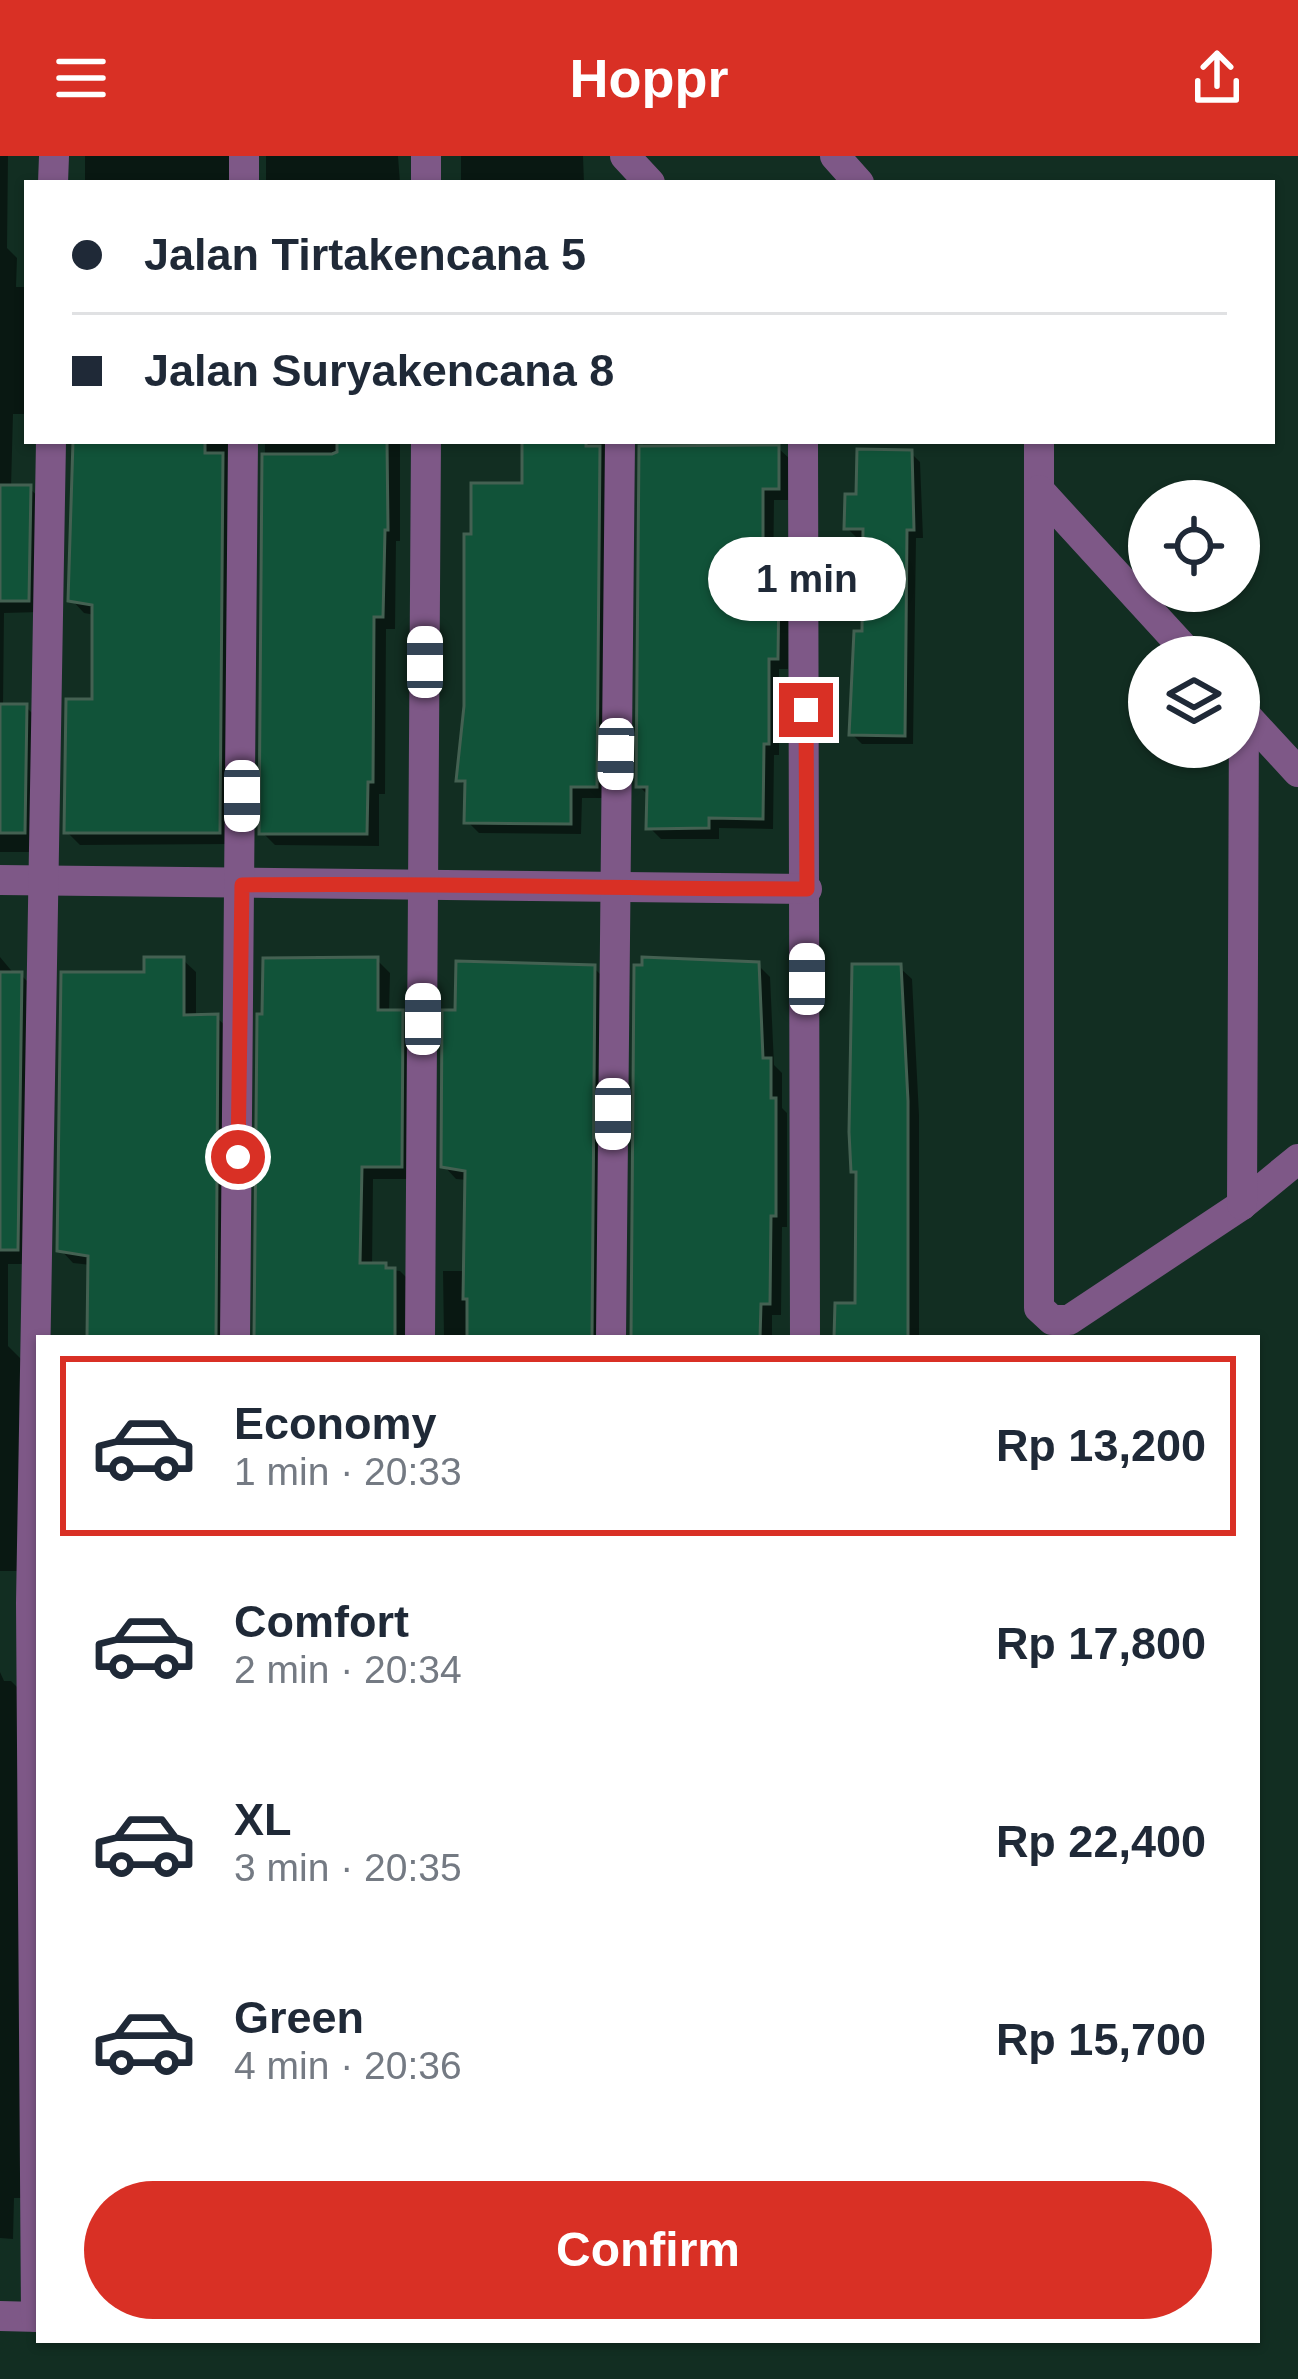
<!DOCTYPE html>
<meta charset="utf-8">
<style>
:root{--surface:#fff;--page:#f6f6f7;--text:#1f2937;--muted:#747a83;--line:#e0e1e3;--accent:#d93025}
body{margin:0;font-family:Helvetica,sans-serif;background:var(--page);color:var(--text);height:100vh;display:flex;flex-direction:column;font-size:45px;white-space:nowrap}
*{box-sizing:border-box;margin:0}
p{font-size:39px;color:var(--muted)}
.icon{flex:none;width:66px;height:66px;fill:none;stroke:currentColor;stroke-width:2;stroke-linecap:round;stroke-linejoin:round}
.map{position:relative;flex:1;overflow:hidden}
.panel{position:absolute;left:36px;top:1179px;width:1224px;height:1008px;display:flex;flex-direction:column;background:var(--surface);border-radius:0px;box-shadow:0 3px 9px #0004}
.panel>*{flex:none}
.guide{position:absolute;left:24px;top:24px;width:1251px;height:264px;border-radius:0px;box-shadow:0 3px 9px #0004;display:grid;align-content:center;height:264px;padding:0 48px;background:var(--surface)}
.fabs{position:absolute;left:1128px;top:324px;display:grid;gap:24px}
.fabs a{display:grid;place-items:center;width:132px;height:132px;border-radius:50%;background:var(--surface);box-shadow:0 3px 9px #0004;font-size:60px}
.end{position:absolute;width:54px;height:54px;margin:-27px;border:15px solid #d93025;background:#fff;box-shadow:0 0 0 6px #fff}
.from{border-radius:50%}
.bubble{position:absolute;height:84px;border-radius:42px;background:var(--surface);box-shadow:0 3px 9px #0004;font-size:39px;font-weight:700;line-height:84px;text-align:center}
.car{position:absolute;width:36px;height:72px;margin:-36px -18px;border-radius:15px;box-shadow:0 0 9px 3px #0007;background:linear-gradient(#fff 24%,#345 0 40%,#fff 0 76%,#345 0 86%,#fff 0)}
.guide b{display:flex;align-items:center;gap:42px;height:114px;font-size:45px}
.guide b+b{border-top:3px solid var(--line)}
.guide i{width:30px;height:30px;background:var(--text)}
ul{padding:21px 0 0;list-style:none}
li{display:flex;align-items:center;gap:36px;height:180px;margin:0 24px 18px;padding:0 24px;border:6px solid transparent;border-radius:0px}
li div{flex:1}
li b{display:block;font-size:45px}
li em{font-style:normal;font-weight:700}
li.on{border-color:var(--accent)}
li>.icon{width:108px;height:108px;stroke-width:1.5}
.button{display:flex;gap:24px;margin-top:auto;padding:24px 48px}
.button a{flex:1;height:138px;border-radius:72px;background:var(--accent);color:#fff;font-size:48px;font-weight:700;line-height:138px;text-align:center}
header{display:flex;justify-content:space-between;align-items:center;height:156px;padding:0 48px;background:var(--accent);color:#fff;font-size:54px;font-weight:700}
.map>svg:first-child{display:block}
.shadow{fill:#0007}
.building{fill:#115339;stroke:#446152;stroke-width:3}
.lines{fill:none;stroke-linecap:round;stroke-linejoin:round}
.minor{stroke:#7e5887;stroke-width:30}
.route{stroke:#d93025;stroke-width:15}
</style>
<header><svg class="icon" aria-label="menu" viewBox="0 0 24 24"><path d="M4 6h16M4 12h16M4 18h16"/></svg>Hoppr<svg class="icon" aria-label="share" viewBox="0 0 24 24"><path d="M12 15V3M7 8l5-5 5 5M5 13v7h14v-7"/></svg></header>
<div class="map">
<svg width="1298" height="2223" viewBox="0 0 1298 2223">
<rect width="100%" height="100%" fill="#122e22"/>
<g class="shadow">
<polygon points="0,0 8,0 7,92 17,102 16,131 27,131 27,258 13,258 11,332 29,332 43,345 41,456 4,457 3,551 26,551 39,564 31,696 0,696"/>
<polygon points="85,0 239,0 236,27 85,27"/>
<polygon points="266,0 398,0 400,27 266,27"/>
<polygon points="461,0 583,0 584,27 461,27"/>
<polygon points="74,285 243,285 232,688 80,689 67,676 95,546 95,459 84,457 71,443"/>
<polygon points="265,285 400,285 400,385 396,385 395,473 386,473 385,638 379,638 379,690 275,689 262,676"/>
<polygon points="525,285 615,285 607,642 582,642 581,678 479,677 467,665 468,632 460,624 474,381 525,330"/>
<polygon points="643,285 772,285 772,292 778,292 790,303 789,344 774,344 773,427 789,438 788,513 779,513 779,599 774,599 773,673 719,672 719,683 661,683 649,671 650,641 639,630"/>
<polygon points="911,297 920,306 923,382 916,382 913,588 862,588 852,578 865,478 866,382 857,382 847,372 859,341"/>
<polygon points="0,801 15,819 21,819 36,834 31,1108 8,1108 8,1190 30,1212 26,1415 0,1415"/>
<polygon points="183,804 196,816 196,862 217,862 230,874 227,1182 90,1182 91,1109 73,1107 60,1093 147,819"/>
<polygon points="377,804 390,817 389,857 401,857 414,870 413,1023 373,1023 372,1112 400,1115 413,1128 413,1182 257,1182"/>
<polygon points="758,809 770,821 774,909 782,917 782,952 787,957 787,1071 782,1071 781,1159 772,1159 772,1182 633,1182"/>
<polygon points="594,812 606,824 603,1182 444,1182 443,1115 467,1115 468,1024 456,1023 444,1010"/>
<polygon points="900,812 912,823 919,959 919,1182 837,1182 858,1150 859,1020 854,1015"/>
<polygon points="0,1516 4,1525 11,1525 27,1541 30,2042 14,2042 13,2083 0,2082"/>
</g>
<g class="building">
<polygon points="73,285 205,285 205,297 223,297 220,677 64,677 66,543 92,543 92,449 68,445"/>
<polygon points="337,285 387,285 388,374 385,374 383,461 374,461 373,626 368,626 367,678 259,678 262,298 332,298 337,296"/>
<polygon points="522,285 586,285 586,290 600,290 597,631 571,631 571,668 464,667 465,625 456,625 464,550 464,378 471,378 471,327 522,327"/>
<polygon points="779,289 779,333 763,333 763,424 779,424 778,503 769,503 769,588 764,588 763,663 709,662 709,672 646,673 647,631 636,631 639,290"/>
<polygon points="857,293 912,294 914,374 907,374 905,580 849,579 854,475 862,475 863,373 844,373 845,338 856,338"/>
<polygon points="0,329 31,329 29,445 0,445"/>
<polygon points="0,548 27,548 25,677 0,677"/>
<polygon points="144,801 184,801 184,859 218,858 216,1182 87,1181 88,1100 57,1095 61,816 144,816"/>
<polygon points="378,801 378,854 403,854 402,1011 362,1011 360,1107 386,1107 386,1112 395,1112 395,1182 254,1182 257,858 262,858 263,802"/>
<polygon points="642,801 759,806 763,902 771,902 771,942 776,942 776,1060 771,1060 770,1148 761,1148 760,1182 631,1182 634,809 642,809"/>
<polygon points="456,805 595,809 592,1182 467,1182 467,1143 463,1143 465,1015 441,1011 442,854 455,854"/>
<polygon points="852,808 901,808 908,945 908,1182 834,1182 835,1147 855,1147 856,1016 851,1016 849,976"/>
<polygon points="0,816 22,816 18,1094 0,1094"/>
</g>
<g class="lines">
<g class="minor">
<polyline points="625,0 650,27"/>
<polyline points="835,0 859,27"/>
<polyline points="53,27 54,0"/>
<polyline points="244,27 244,0"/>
<polyline points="426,27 426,0"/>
<polyline points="803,285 805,1182"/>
<polyline points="1039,285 1039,1152 1052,1164 1069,1164 1242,1049 1298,1003"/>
<polyline points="1039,334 1192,501"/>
<polyline points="1239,552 1298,616"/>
<polyline points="0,724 807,733"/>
<polyline points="1242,1049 1244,557"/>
<polyline points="235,1182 243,285"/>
<polyline points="420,1182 426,285"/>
<polyline points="611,1182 620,285"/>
<polyline points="0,2160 39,2161"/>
<polyline points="36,2161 31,1447 51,285"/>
</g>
</g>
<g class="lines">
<path class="route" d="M238,1001L242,729C431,726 619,733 807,733L806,554"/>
</g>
</svg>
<div class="fabs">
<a><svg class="icon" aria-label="locate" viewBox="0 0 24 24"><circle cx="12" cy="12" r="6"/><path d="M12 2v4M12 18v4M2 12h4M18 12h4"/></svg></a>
<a><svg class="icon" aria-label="layers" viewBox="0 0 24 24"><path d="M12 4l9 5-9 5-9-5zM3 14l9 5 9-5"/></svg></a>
</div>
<i class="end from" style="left:238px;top:1001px"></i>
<i class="end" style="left:806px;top:554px"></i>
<div class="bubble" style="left:708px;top:381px;width:198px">1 min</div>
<i class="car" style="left:425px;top:506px;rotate:0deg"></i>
<i class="car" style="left:616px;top:598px;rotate:181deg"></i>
<i class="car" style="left:242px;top:640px;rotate:180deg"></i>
<i class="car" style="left:807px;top:823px;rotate:0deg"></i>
<i class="car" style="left:423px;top:863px;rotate:0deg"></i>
<i class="car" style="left:613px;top:958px;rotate:180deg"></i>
<div class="guide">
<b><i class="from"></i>Jalan Tirtakencana 5</b>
<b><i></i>Jalan Suryakencana 8</b>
</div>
<section class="panel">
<ul>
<li class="on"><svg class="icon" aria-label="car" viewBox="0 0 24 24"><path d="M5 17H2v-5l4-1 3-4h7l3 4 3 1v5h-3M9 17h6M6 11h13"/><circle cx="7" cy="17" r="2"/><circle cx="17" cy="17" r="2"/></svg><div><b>Economy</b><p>1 min · 20:33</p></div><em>Rp 13,200</em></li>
<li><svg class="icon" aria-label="car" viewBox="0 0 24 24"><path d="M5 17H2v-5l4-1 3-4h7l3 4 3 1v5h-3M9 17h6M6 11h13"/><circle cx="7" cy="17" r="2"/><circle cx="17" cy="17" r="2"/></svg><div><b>Comfort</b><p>2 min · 20:34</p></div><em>Rp 17,800</em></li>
<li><svg class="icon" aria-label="car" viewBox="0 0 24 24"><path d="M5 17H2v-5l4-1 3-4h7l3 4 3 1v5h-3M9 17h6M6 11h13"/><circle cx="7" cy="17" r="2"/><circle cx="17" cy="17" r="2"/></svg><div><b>XL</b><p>3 min · 20:35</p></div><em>Rp 22,400</em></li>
<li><svg class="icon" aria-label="car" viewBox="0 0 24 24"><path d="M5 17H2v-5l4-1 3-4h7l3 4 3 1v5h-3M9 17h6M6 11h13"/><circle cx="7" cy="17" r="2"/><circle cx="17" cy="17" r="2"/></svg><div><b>Green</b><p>4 min · 20:36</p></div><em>Rp 15,700</em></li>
</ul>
<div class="button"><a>Confirm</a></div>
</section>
</div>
